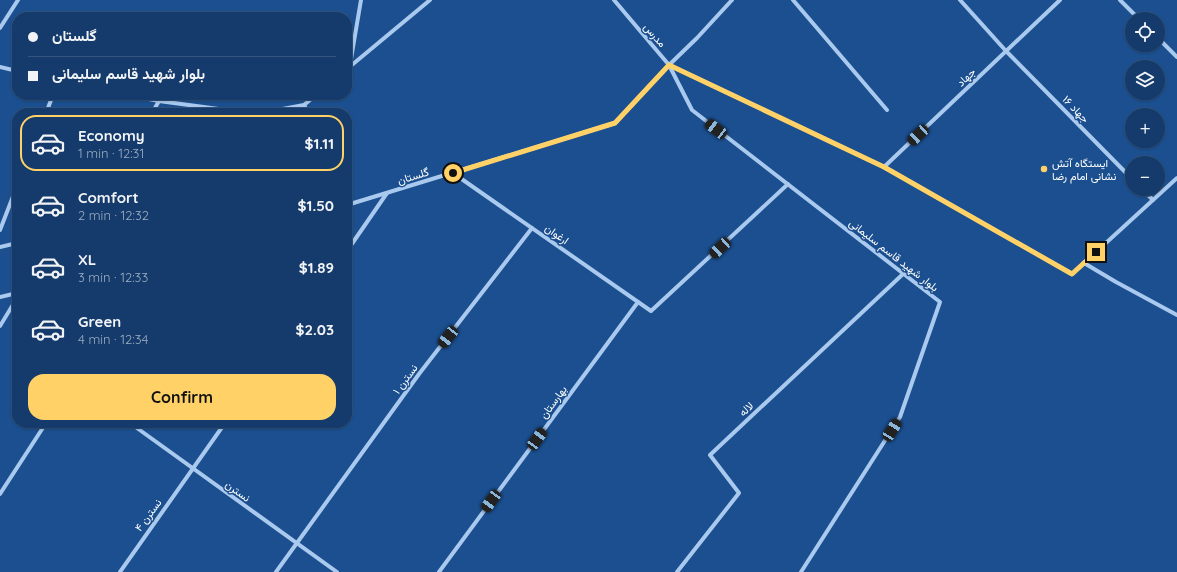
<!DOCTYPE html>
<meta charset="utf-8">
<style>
:root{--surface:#143b6b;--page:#214673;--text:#f1f3f6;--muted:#9dadc1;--line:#33557e;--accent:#ffd166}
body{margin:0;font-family:Quicksand,Vazirmatn,sans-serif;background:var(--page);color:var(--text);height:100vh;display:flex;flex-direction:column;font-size:15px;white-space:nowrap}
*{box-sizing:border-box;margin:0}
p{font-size:13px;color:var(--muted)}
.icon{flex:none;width:22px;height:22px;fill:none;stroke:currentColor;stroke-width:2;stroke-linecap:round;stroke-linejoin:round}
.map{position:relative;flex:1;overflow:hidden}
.panel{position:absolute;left:12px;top:108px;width:340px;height:320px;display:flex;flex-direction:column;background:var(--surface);border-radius:16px;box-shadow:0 1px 3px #0004,0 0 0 1px var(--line)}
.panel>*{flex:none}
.banner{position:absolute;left:12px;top:12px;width:340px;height:88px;border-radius:16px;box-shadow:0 1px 3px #0004,0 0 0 1px var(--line);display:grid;align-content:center;height:88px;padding:0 16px;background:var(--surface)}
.buttons{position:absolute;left:1125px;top:12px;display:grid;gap:8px}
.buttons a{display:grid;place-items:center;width:40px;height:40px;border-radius:50%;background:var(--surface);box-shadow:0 1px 3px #0004,0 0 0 1px var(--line);font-size:20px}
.end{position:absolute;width:18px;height:18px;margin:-9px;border:5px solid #ffd166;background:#111;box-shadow:0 0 0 2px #111}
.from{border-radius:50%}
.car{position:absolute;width:12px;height:24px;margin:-12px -6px;border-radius:5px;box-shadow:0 0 3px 1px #0007;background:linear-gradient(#222 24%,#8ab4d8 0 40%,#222 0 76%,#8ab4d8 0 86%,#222 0)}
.banner b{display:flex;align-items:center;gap:14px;height:38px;font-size:15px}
.banner b+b{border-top:1px solid var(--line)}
.banner i{width:10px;height:10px;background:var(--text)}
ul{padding:7px 0 0;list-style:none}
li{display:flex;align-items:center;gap:12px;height:56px;margin:0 8px 6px;padding:0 8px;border:2px solid transparent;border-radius:16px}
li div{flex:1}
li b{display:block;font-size:15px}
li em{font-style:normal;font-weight:700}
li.active{border-color:var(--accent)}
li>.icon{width:36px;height:36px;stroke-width:1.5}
.button{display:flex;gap:8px;margin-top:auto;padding:8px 16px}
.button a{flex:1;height:46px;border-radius:16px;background:var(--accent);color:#111;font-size:16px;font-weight:700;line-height:46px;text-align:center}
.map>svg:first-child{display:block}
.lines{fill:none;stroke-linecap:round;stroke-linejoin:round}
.minor{stroke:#a9c9ee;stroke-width:4}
.route{stroke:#ffd166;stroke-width:5}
.poi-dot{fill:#ffd166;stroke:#1b4f8f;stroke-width:1.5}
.labels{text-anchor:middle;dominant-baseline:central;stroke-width:3;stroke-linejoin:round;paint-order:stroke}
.street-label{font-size:11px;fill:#fff;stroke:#1b4f8f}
.poi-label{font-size:11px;fill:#fff;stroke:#1b4f8f;text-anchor:start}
</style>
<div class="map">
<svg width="1177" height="572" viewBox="0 0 1177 572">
<rect width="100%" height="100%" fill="#1b4f8f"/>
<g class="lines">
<g class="minor">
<polyline points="614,0 669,65 884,167 1072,274 1177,178"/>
<polyline points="793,0 887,110"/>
<polyline points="960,0 1006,51 1132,179"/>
<polyline points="1120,0 1139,19"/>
<polyline points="0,28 18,0"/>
<polyline points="1158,38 1177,57"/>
<polyline points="350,65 361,0"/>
<polyline points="669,65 692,110 940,302 900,417 801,572"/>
<polyline points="0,67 17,71"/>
<polyline points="347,69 430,0"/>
<polyline points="128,95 159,101 226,110 261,113 304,105 316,95"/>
<polyline points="304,105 308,113"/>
<polyline points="46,113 53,95"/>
<polyline points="152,113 159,101"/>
<polyline points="884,167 1060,0"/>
<polyline points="453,173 651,311 788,184"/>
<polyline points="1142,189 1153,200"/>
<polyline points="347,196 351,203"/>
<polyline points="347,205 615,123 669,65 697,38 732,0"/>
<polyline points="0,230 17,186"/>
<polyline points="0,247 17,243"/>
<polyline points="347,251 387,193"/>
<polyline points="1084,263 1116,282 1177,315"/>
<polyline points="0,297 17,293"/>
<polyline points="0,326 17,298"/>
<polyline points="130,423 337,572"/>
<polyline points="0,494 46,423"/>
<polyline points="120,572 225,423"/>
<polyline points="276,572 419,374 532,228"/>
<polyline points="439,572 638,302"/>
<polyline points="677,572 739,493 710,455 903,274"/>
</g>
</g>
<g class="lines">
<polyline class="route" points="453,173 615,123 669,65 884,167 1072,274 1096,252"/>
</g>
<circle class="poi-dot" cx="1044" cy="169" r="4"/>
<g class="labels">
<g class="street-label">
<text transform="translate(655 35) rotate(49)">مدرس</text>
<text transform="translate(966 77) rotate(-44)">جهاد</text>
<text transform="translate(1076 109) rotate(46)">جهاد ۱۶</text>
<text transform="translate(413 176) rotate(-17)">گلستان</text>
<text transform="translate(557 234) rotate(35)">ارغوان</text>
<text transform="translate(894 255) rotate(38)">بلوار شهید قاسم سلیمانی</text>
<text transform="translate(405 379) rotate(-54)">نسترن ۱</text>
<text transform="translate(553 402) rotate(-54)">بهارستان</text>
<text transform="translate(746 409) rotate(-43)">لاله</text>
<text transform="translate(238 491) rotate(36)">نسترن</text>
<text transform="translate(148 515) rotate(-54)">نسترن ۴</text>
</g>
<g class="poi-label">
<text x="1052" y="163">ایستگاه آتش<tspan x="1052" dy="13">نشانی امام رضا</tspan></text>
</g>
</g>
</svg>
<div class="buttons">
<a><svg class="icon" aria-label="locate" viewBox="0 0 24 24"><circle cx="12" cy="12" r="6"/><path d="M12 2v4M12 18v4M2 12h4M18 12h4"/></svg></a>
<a><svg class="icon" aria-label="layers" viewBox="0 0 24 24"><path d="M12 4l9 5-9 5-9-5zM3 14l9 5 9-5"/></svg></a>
<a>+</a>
<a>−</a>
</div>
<i class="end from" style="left:453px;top:173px"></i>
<i class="end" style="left:1096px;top:252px"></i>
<i class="car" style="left:716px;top:129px;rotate:307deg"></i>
<i class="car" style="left:918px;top:135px;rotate:227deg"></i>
<i class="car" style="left:720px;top:248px;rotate:227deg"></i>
<i class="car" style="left:448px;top:337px;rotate:218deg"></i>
<i class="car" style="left:892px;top:430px;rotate:32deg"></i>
<i class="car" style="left:537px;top:439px;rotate:36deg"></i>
<i class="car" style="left:491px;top:501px;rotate:216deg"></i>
<div class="banner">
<b><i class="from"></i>گلستان</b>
<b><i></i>بلوار شهید قاسم سلیمانی</b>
</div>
<section class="panel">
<ul>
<li class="active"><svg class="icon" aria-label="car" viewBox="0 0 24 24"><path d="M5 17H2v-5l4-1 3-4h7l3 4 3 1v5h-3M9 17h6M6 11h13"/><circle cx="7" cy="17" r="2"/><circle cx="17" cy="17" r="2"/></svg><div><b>Economy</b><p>1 min · 12:31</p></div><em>$1.11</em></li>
<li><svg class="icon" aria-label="car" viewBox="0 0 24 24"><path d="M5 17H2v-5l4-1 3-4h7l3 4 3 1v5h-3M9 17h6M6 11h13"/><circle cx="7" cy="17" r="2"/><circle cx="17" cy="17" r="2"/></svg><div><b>Comfort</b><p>2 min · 12:32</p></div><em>$1.50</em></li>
<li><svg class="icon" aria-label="car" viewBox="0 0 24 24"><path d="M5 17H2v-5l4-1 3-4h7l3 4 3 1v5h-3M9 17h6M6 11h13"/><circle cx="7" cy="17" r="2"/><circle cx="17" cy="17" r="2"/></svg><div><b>XL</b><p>3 min · 12:33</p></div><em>$1.89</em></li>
<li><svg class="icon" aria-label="car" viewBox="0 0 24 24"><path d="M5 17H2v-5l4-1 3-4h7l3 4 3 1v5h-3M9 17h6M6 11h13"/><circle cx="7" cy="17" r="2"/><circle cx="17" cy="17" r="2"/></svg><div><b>Green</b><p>4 min · 12:34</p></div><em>$2.03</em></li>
</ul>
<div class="button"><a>Confirm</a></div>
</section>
</div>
